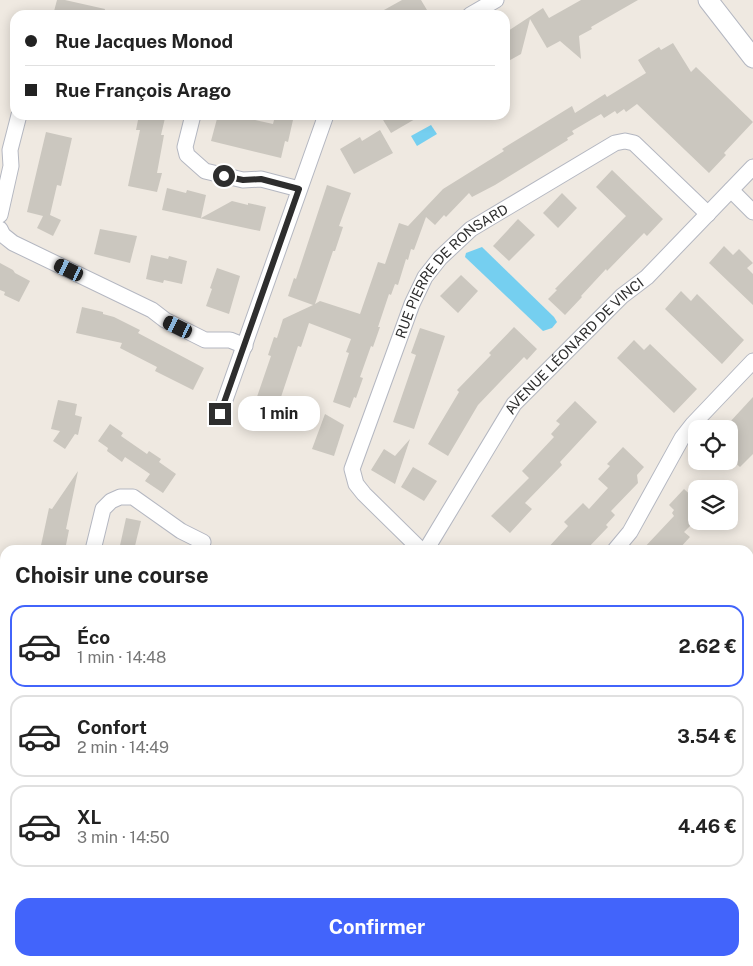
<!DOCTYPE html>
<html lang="fr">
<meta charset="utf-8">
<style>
:root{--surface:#fff;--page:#f6f6f6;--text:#222;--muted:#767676;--line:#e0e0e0;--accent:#4264fb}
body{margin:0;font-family:"Public Sans",sans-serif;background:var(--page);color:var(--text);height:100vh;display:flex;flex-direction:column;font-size:19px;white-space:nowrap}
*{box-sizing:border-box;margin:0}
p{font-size:16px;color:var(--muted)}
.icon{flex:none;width:28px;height:28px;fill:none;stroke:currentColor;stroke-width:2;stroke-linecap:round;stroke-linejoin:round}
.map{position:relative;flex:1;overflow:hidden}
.drawer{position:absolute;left:0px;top:545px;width:754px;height:421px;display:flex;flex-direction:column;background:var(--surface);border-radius:15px 15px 0 0;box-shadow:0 2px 12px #0003}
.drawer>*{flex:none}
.hud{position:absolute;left:10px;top:10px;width:500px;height:110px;border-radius:15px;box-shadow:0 2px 12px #0003;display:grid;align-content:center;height:110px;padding:0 15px;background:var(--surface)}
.buttons{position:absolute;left:688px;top:420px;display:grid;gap:10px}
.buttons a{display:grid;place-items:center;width:50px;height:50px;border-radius:10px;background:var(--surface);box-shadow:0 2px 12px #0003;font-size:25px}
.end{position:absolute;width:22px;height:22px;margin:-11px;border:6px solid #2e2e2e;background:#fff;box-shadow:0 0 0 2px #fff}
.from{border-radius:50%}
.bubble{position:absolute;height:35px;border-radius:15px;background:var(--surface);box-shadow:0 2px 12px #0003;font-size:16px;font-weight:700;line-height:35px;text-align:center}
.car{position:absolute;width:15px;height:30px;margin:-15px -8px;border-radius:6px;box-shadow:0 0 4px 1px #0007;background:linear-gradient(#222 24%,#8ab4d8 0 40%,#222 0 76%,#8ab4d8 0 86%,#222 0)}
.hud b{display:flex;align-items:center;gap:18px;height:48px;font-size:19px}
.hud b+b{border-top:1px solid var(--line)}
.hud i{width:12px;height:12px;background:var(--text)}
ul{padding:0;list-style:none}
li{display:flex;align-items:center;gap:15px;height:82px;margin:0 10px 8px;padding:0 5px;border:2px solid var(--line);border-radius:15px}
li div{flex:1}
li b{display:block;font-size:19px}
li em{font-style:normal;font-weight:700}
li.selected{border-color:var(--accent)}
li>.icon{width:45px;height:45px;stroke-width:1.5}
h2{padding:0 15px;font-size:22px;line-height:60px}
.button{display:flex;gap:10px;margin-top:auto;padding:10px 15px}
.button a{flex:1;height:58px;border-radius:15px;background:var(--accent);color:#fff;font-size:20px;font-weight:700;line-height:58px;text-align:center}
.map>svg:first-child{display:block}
.green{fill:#b6e59e}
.water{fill:#75cff0}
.building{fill:#cbc7bf}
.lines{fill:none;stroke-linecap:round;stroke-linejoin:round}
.minor-casing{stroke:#b4b7c1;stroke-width:17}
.tertiary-casing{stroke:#b4b7c1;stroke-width:21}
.minor{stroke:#fff;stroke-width:15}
.tertiary{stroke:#fff;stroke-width:19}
.route{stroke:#2e2e2e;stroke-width:6}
.labels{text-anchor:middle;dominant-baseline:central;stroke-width:4;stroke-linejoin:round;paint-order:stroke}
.street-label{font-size:14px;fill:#2e2e2e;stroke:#fff}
</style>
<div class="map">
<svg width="753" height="966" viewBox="0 0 753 966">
<rect width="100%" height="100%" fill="#efe9e1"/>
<g class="green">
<polygon points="753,716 753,947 749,952 749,721"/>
<polygon points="513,961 741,961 738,966 508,966"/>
</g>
<g class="water">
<polygon points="431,125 437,134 417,146 411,136"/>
<polygon points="482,247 554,317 557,322 552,328 543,331 465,257 466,253"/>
</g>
<g class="building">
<polygon points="57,0 65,0 105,9 104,15 53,15"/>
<polygon points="402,0 421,0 430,15 375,15"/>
<polygon points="581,0 638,0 591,27 592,29 579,36 581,59 560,41 547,48 530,19 521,54 505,63 505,33 543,8 549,18"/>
<polygon points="673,43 691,72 696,67 753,122 724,153 726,155 709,173 637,104 626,112 624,109 617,114 615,111 604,118 601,114 572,131 574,134 567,138 568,140 495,185 472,197 469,193 446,217 444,215 435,225 426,217 414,250 411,249 408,260 406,259 398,285 395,284 391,295 389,294 378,327 380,327 373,347 371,346 360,377 363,378 356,398 354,397 350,408 333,402 349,353 346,352 351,339 309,323 301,347 298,346 276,412 283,414 277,430 249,420 271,356 268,355 274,337 277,338 283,319 313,305 288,296 294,278 296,279 327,185 351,193 339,226 343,227 335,251 333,251 315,304 320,301 360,314 378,262 385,264 399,223 408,226 443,189 504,151 502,149 533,130 572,106 575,113 605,94 607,97 646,73 638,60 659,47 661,50"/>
<polygon points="139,115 152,115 165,118 161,135 164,135 157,173 162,173 157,192 128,186 140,130 136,130"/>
<polygon points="218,115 242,115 242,117 273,124 275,116 293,120 288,142 285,141 281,158 211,141"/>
<polygon points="380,115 422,115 391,133"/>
<polygon points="380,130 393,153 354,174 340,149 360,137 362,141"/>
<polygon points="46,132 72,138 61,186 57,185 50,215 61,220 53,236 37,228 43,216 27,212"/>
<polygon points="612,170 663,219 647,236 644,233 607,271 606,269 581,296 582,297 565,315 548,299 557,290 555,289 626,216 596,187"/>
<polygon points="167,188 186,193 187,190 206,195 201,218 232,201 248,205 248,203 266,207 260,231 162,210"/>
<polygon points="562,193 577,208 558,228 543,213"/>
<polygon points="518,219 535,235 509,261 493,246"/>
<polygon points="100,229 137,236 130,263 94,254"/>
<polygon points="724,246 733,255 739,249 753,263 747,268 753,274 753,305 709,263"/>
<polygon points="151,255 168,259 169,256 187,261 182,284 164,280 163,283 146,279"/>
<polygon points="0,263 13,270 15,273 30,281 19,302 4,295 5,292 0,290"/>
<polygon points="217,268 240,276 229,314 206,306 212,289 210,288"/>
<polygon points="461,275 478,291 458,313 440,296"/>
<polygon points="681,291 691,301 697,294 744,340 722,364 665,309"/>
<polygon points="82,307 103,312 103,314 114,317 140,330 138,333 204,368 193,390 155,371 157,367 120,348 122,343 76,333"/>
<polygon points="514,327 537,349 527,360 524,357 478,405 448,456 428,444 459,392 457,390 491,355 489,353"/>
<polygon points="420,328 445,336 414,429 393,422 416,355 411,353"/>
<polygon points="634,340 644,350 650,344 697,389 674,413 617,358"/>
<polygon points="753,397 753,454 740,467 729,457 729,423"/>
<polygon points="58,400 77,404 75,415 82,417 78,435 75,434 65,449 53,441 60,431 51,429"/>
<polygon points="575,401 597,422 560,462 562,465 525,503 532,509 510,533 491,516 529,478 522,471 554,437 551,434 560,424 556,421"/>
<polygon points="325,414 344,425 334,456 312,449"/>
<polygon points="110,424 123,433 121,436 147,454 149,451 161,459 159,462 176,474 163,493 145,481 150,474 125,457 122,462 107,451 108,448 98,441"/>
<polygon points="410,439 395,484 371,470 384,449 395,456"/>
<polygon points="623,447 644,467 637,475 638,483 611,511 615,515 606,525 608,527 586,550 546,550 568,526 564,522 583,503 589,509 608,488 598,479 610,466 607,464"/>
<polygon points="413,467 437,481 424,501 401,487"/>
<polygon points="78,471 66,529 69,530 65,550 40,550 49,508 52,509"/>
<polygon points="684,489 696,500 696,520 684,532 690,537 678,550 642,550 674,516 672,513 674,510 669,505"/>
<polygon points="126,518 141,521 134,550 119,550"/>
</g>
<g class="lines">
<defs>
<g id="minor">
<polyline points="470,15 496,0"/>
<polyline points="193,115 185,147 187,155 205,171 243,180 261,179 299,189"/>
<polyline points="731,190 753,212"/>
<polyline points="0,215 11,166 10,150 19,115"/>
<polyline points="0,229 3,235 13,243 152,310 165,320 205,340 230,340 245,346"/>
<polyline points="220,414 326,115"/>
<polyline points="93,550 103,509 111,501 120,497 133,497 181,531 203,542"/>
<path id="s1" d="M421,550L364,494L356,484L352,469L412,304L425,277L440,258L471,229L615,143L625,141L634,143L708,214"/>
<path id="s2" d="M426,550L514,404L622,296L647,277L753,167"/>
<polyline points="615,550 630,532 682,438 693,424 753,361"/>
<polyline points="749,593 753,588"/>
<polyline points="236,961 241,966"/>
<polyline points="147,966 152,961"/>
<polyline points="381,966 386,961"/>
</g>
<polyline id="tertiary" points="708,0 753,58"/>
</defs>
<use href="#minor" class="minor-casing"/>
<use href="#tertiary" class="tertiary-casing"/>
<use href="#minor" class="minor"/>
<use href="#tertiary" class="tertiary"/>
</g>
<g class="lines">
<polyline class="route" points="220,414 299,189 261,179 243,180 224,176"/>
</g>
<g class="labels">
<g class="street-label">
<text stroke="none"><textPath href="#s1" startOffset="335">RUE PIERRE DE RONSARD</textPath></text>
<text stroke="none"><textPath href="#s2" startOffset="254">AVENUE LÉONARD DE VINCI</textPath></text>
</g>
</g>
</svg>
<div class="buttons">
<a><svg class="icon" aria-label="locate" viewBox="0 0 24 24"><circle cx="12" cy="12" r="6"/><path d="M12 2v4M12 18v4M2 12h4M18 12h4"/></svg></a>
<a><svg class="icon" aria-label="layers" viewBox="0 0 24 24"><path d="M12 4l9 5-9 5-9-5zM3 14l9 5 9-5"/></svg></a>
</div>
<i class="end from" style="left:224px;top:176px"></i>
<i class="end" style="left:220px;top:414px"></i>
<div class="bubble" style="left:238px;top:396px;width:82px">1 min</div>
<i class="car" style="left:69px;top:270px;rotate:296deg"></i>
<i class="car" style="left:178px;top:327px;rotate:296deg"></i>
<div class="hud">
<b><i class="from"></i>Rue Jacques Monod</b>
<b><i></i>Rue François Arago</b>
</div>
<section class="drawer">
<h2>Choisir une course</h2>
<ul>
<li class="selected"><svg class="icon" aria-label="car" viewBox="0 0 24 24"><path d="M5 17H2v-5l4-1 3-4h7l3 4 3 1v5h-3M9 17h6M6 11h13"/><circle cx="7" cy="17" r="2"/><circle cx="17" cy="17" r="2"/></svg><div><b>Éco</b><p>1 min · 14:48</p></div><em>2.62 €</em></li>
<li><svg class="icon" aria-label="car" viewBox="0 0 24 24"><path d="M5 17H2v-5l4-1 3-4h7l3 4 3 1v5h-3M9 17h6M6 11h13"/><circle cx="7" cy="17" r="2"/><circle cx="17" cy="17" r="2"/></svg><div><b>Confort</b><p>2 min · 14:49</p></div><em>3.54 €</em></li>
<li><svg class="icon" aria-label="car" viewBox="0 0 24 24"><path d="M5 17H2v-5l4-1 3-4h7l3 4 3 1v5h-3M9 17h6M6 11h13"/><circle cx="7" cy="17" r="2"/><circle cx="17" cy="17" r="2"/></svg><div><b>XL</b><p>3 min · 14:50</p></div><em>4.46 €</em></li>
</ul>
<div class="button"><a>Confirmer</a></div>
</section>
</div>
